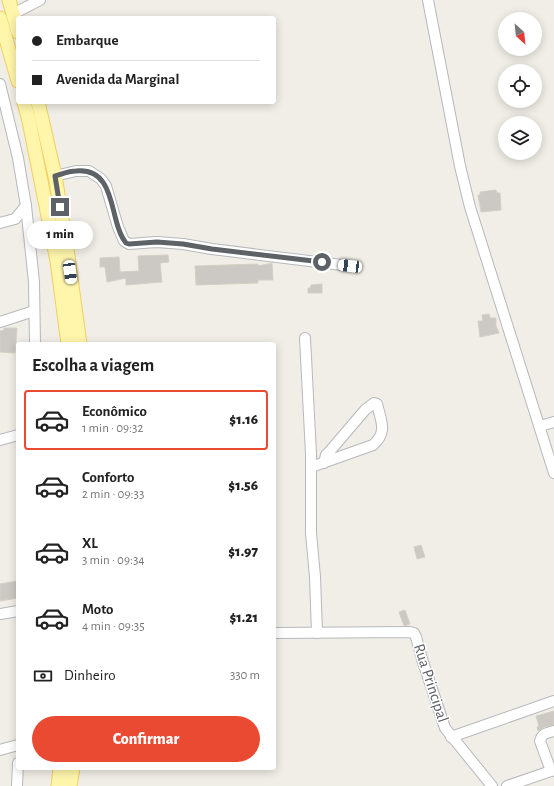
<!DOCTYPE html>
<html lang="pt">
<meta charset="utf-8">
<style>
:root{--surface:#fff;--page:#f2f2f2;--text:#222;--muted:#767676;--line:#e0e0e0;--accent:#ea4a32}
body{margin:0;font-family:"Alegreya Sans",sans-serif;background:var(--page);color:var(--text);height:100vh;display:flex;flex-direction:column;font-size:15px;white-space:nowrap}
*{box-sizing:border-box;margin:0}
p{font-size:13px;color:var(--muted)}
.icon{flex:none;width:22px;height:22px;fill:none;stroke:currentColor;stroke-width:2;stroke-linecap:round;stroke-linejoin:round}
.map{position:relative;flex:1;overflow:hidden}
.sheet{position:absolute;left:16px;top:342px;width:260px;height:428px;display:flex;flex-direction:column;background:var(--surface);border-radius:4px;box-shadow:0 2px 10px #0003}
.sheet>*{flex:none}
.hud{position:absolute;left:16px;top:16px;width:260px;height:88px;border-radius:4px;box-shadow:0 2px 10px #0003;display:grid;align-content:center;height:88px;padding:0 16px;background:var(--surface)}
.needle{width:26px;rotate:153deg}
.buttons{position:absolute;left:498px;top:12px;display:grid;gap:8px}
.buttons a{display:grid;place-items:center;width:44px;height:44px;border-radius:50%;background:var(--surface);box-shadow:0 2px 10px #0003;font-size:20px}
.end{position:absolute;width:18px;height:18px;margin:-9px;border:5px solid #5e6166;background:#fff;box-shadow:0 0 0 2px #fff}
.from{border-radius:50%}
.bubble{position:absolute;height:28px;border-radius:14px;background:var(--surface);box-shadow:0 2px 10px #0003;font-size:13px;font-weight:800;line-height:28px;text-align:center}
.car{position:absolute;width:12px;height:24px;margin:-12px -6px;border-radius:5px;box-shadow:0 0 3px 1px #0007;background:linear-gradient(#fff 24%,#345 0 40%,#fff 0 76%,#345 0 86%,#fff 0)}
.hud b{display:flex;align-items:center;gap:14px;height:38px;font-size:15px}
.hud b+b{border-top:1px solid var(--line)}
.hud i{width:10px;height:10px;background:var(--text)}
ul{padding:0;list-style:none}
li{display:flex;align-items:center;gap:12px;height:60px;margin:0 8px 6px;padding:0 8px;border:2px solid transparent;border-radius:4px}
li div{flex:1}
li b{display:block;font-size:15px}
li em{font-style:normal;font-weight:800}
li.selected{border-color:var(--accent)}
li>.icon{width:36px;height:36px;stroke-width:1.5}
h2{padding:0 16px;font-size:18px;line-height:48px}
.pay{display:flex;align-items:center;gap:10px;height:44px;padding:0 16px;font-size:15px}
.pay p{margin-inline-start:auto}
.button{display:flex;gap:8px;margin-top:auto;padding:8px 16px}
.button a{flex:1;height:46px;border-radius:24px;background:var(--accent);color:#fff;font-size:16px;font-weight:800;line-height:46px;text-align:center}
.map>svg:first-child{display:block}
.building{fill:#ccc8c3;stroke:#d5d0c4}
.lines{fill:none;stroke-linecap:round;stroke-linejoin:round}
.minor-casing{stroke:#b6b8bd;stroke-width:12}
.major-casing{stroke:#f2cf5d;stroke-width:15}
.minor{stroke:#fff;stroke-width:10}
.major{stroke:#fff6ac;stroke-width:13}
.route{stroke:#5e6166;stroke-width:5}
.labels{text-anchor:middle;dominant-baseline:central;stroke-width:3;stroke-linejoin:round;paint-order:stroke}
.street-label{font-size:16px;fill:#5e6166;stroke:#fff}
</style>
<div class="map">
<svg width="554" height="786" viewBox="0 0 554 786">
<rect width="100%" height="100%" fill="#f0eee6"/>
<g class="building">
<polygon points="496,190 497,193 500,193 501,210 481,212 478,195 480,195 480,192"/>
<polygon points="168,255 169,262 160,263 162,282 126,285 126,278 107,282 105,267 100,267 100,258 119,257 120,272 139,271 138,256"/>
<polygon points="272,263 273,280 258,280 258,283 196,285 195,266 258,264 258,266"/>
<polygon points="322,284 322,293 308,293 308,288 310,288 311,285"/>
<polygon points="489,314 490,318 496,318 496,326 499,333 480,337 478,321 483,321 482,315"/>
<polygon points="4,328 17,328 15,353 0,352 0,331 4,330"/>
<polygon points="421,545 425,557 417,559 414,547"/>
<polygon points="18,581 18,598 0,601 0,584"/>
<polygon points="405,610 410,624 404,626 399,612"/>
<polygon points="554,711 554,725 544,727 538,731 537,727 539,726 536,716"/>
</g>
<g class="lines">
<defs>
<g id="minor">
<polyline points="428,0 460,166 470,207 554,473"/>
<polyline points="13,14 40,0"/>
<polyline points="0,84 18,158 26,206 34,282 35,344"/>
<polyline points="55,176 76,171 89,171 101,179 106,186 118,227 124,241 129,244 157,242 183,244 212,249 350,266"/>
<polyline points="0,223 15,219 26,206"/>
<polyline points="0,322 34,311"/>
<polyline points="305,338 311,454 311,533 315,577 317,633"/>
<polyline points="540,426 554,422"/>
<polyline points="0,440 18,435"/>
<path d="M311,467L373,445C388,432 381,421 377,404L374,403L365,410L330,451L326,455L324,463"/>
<polyline points="0,614 18,611"/>
<polyline points="274,633 410,632 414,633 416,637 422,659 445,728 492,786"/>
<polyline points="451,737 554,701"/>
<polyline points="0,750 18,745"/>
<path d="M551,771L540,741C542,733 547,733 554,731"/>
<polyline points="17,786 18,763"/>
<polyline points="507,786 554,770"/>
</g>
<g id="major">
<polyline points="9,0 18,32"/>
<polyline points="0,18 18,81"/>
<polyline points="24,102 29,121 57,261 68,344"/>
<polyline points="38,102 55,176 67,249 80,344"/>
<polyline points="58,786 60,768"/>
<polyline points="70,786 73,768"/>
</g>
</defs>
<use href="#minor" class="minor-casing"/>
<use href="#major" class="major-casing"/>
<use href="#minor" class="minor"/>
<use href="#major" class="major"/>
</g>
<g class="lines">
<path class="route" d="M60,207L55,176C62,174 69,171 76,171C107,168 110,198 116,220C118,228 121,237 126,243L129,244L157,242L183,244L212,249L322,262"/>
</g>
<g class="labels">
<g class="street-label">
<text transform="translate(431 683) rotate(72)">Rua Principal</text>
</g>
</g>
</svg>
<div class="buttons">
<a><svg class="needle" viewBox="-14 -14 28 28"><path d="M0-13l5 13h-10z" fill="#e53935"/><path d="M0 13l5-13h-10z" fill="#767676"/></svg></a>
<a><svg class="icon" aria-label="locate" viewBox="0 0 24 24"><circle cx="12" cy="12" r="6"/><path d="M12 2v4M12 18v4M2 12h4M18 12h4"/></svg></a>
<a><svg class="icon" aria-label="layers" viewBox="0 0 24 24"><path d="M12 4l9 5-9 5-9-5zM3 14l9 5 9-5"/></svg></a>
</div>
<i class="end from" style="left:322px;top:262px"></i>
<i class="end" style="left:60px;top:207px"></i>
<div class="bubble" style="left:27px;top:221px;width:66px">1 min</div>
<i class="car" style="left:350px;top:266px;rotate:277deg"></i>
<i class="car" style="left:70px;top:272px;rotate:172deg"></i>
<div class="hud">
<b><i class="from"></i>Embarque</b>
<b><i></i>Avenida da Marginal</b>
</div>
<section class="sheet">
<h2>Escolha a viagem</h2>
<ul>
<li class="selected"><svg class="icon" aria-label="car" viewBox="0 0 24 24"><path d="M5 17H2v-5l4-1 3-4h7l3 4 3 1v5h-3M9 17h6M6 11h13"/><circle cx="7" cy="17" r="2"/><circle cx="17" cy="17" r="2"/></svg><div><b>Econômico</b><p>1 min · 09:32</p></div><em>$1.16</em></li>
<li><svg class="icon" aria-label="car" viewBox="0 0 24 24"><path d="M5 17H2v-5l4-1 3-4h7l3 4 3 1v5h-3M9 17h6M6 11h13"/><circle cx="7" cy="17" r="2"/><circle cx="17" cy="17" r="2"/></svg><div><b>Conforto</b><p>2 min · 09:33</p></div><em>$1.56</em></li>
<li><svg class="icon" aria-label="car" viewBox="0 0 24 24"><path d="M5 17H2v-5l4-1 3-4h7l3 4 3 1v5h-3M9 17h6M6 11h13"/><circle cx="7" cy="17" r="2"/><circle cx="17" cy="17" r="2"/></svg><div><b>XL</b><p>3 min · 09:34</p></div><em>$1.97</em></li>
<li><svg class="icon" aria-label="car" viewBox="0 0 24 24"><path d="M5 17H2v-5l4-1 3-4h7l3 4 3 1v5h-3M9 17h6M6 11h13"/><circle cx="7" cy="17" r="2"/><circle cx="17" cy="17" r="2"/></svg><div><b>Moto</b><p>4 min · 09:35</p></div><em>$1.21</em></li>
</ul>
<div class="pay"><svg class="icon" aria-label="cash" viewBox="0 0 24 24"><path d="M3 7h18v10H3z"/><circle cx="12" cy="12" r="2"/></svg>Dinheiro<p>330 m</p></div>
<div class="button"><a>Confirmar</a></div>
</section>
</div>
